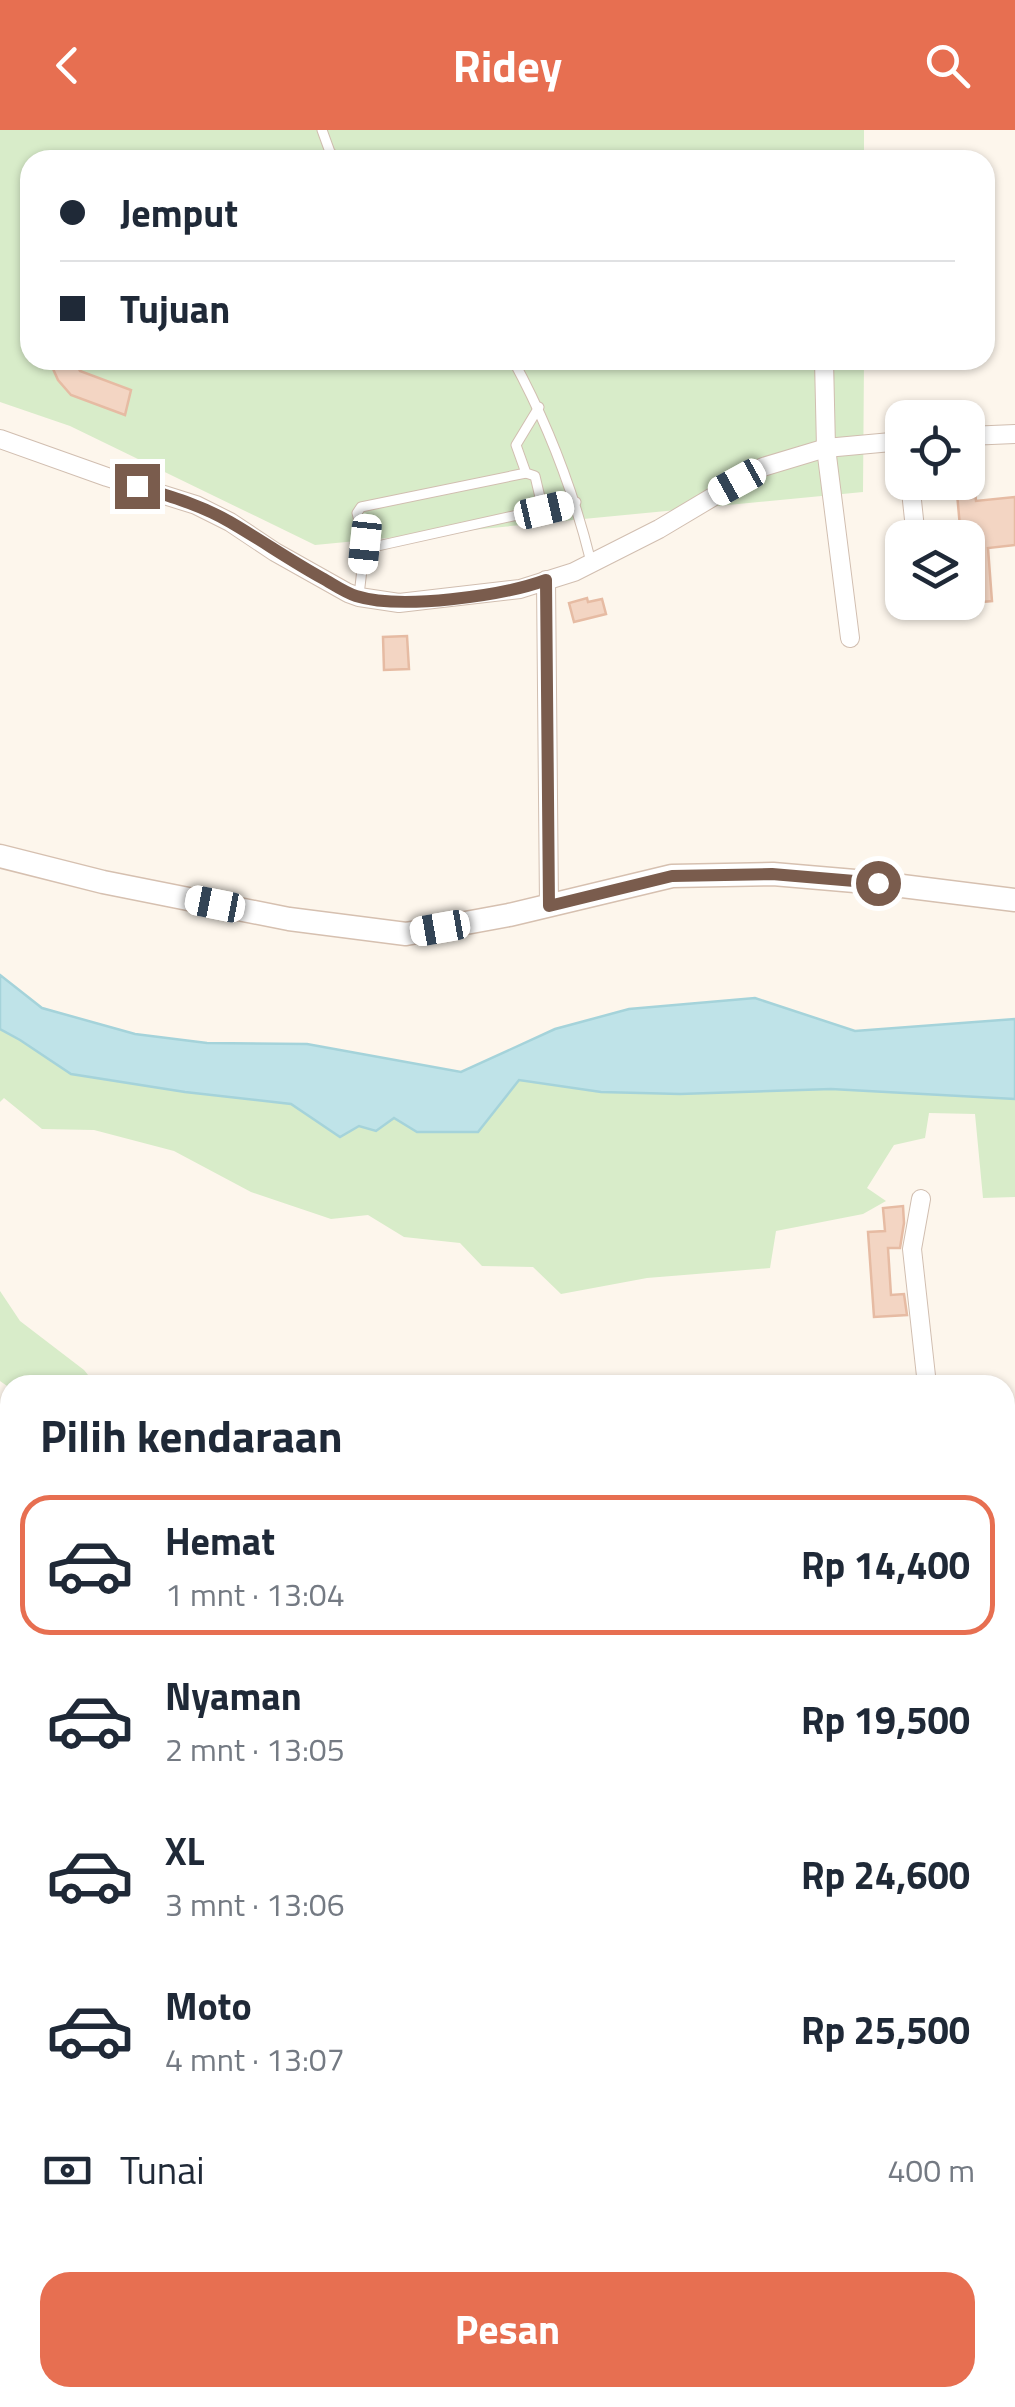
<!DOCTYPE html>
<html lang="id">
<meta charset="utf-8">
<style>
:root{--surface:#fff;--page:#f6f6f7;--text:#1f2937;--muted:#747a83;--line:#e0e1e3;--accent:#e76f51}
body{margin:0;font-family:"Titillium Web",sans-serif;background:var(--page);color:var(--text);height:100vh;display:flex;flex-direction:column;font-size:38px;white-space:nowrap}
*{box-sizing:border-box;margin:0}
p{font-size:32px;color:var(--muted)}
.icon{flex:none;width:55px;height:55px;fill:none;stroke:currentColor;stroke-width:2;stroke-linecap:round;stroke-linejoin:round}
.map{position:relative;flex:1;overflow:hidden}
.drawer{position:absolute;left:0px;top:1245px;width:1015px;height:1032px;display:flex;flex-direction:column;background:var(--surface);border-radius:30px 30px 0 0;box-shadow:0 2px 8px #0004}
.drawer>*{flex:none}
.top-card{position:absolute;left:20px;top:20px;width:975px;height:220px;border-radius:30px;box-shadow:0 2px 8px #0004;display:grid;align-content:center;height:220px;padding:0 40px;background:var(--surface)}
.fabs{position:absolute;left:885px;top:270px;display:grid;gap:20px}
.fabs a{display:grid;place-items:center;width:100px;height:100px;border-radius:20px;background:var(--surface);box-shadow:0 2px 8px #0004;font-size:50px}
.end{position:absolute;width:45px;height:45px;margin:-22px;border:12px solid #7a5c4d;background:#fff;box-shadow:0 0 0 5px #fff}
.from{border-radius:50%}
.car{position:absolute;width:30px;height:60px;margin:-30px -15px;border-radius:12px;box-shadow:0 0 8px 2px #0007;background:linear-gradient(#fff 24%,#345 0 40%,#fff 0 76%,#345 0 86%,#fff 0)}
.top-card b{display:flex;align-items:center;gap:35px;height:95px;font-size:38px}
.top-card b+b{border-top:2px solid var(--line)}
.top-card i{width:25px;height:25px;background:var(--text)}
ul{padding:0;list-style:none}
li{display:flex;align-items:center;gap:30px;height:140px;margin:0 20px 15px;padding:0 20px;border:5px solid transparent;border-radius:30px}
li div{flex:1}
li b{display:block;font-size:38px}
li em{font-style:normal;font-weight:700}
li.active{border-color:var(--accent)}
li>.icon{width:90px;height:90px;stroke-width:1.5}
h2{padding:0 40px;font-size:45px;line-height:120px}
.pay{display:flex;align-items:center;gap:25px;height:110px;padding:0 40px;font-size:38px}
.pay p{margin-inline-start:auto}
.action{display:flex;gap:20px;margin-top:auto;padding:20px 40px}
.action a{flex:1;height:115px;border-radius:30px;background:var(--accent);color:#fff;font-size:40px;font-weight:700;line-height:115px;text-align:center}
header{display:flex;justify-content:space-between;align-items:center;height:130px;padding:0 40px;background:var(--accent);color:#fff;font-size:45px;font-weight:700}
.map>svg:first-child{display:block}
.residential{fill:#f5e8da}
.green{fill:#d8ecc9}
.water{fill:#bfe3e8;stroke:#a5d3da;stroke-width:2.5}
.building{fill:#f3d5c3;stroke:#e6bba3;stroke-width:2.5}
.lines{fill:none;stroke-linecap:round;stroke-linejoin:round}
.lane-casing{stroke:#d1beb0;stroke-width:11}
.street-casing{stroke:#d1beb0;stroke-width:20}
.secondary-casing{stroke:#d6c0b0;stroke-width:25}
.path{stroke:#d9b8a5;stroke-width:4;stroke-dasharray:2.5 8;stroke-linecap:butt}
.lane{stroke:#fff;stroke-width:9}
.street{stroke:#fff;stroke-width:18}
.secondary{stroke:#fff;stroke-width:22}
.route{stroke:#7a5c4d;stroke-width:12}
</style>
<header><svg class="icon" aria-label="back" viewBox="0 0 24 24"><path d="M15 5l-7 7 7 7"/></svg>Ridey<svg class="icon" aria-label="search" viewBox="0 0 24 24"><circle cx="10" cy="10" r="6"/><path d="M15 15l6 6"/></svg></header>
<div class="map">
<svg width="1015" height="2277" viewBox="0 0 1015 2277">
<rect width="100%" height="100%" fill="#fdf6ec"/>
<polygon class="residential" points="85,2268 564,2268 567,2277 69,2277"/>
<g class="green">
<polygon points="0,0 864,0 864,30 30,30 30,230 864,230 863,362 315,415 70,296 0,272"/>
<polygon points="0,899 20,910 71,944 185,962 291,974 340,1006 359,996 376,1001 394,988 519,950 601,962 680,964 831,959 1015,969 1015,1067 983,1068 975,984 929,983 925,1008 894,1015 867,1058 886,1071 863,1084 776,1101 770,1138 647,1148 561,1164 533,1137 482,1136 460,1113 404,1107 368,1085 331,1089 251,1062 174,1021 94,1000 42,999 4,968 0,972"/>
<polygon points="0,1161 20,1191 84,1240 96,1255 10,1255 10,1258 0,1251"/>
</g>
<polygon class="water" points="0,845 42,878 135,904 207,913 307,914 461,942 555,899 629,879 755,868 855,901 1015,889 1015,969 831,959 680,964 601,962 519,950 478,1002 417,1002 394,988 376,1001 359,996 340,1007 291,974 185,962 71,944 20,910 0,899"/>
<g class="building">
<polygon points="49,230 74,230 80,241 131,260 125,285 71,265 58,250"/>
<polygon points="956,352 974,352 976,371 1015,367 1015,415 988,418 992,471 971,473 968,408 961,408"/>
<polygon points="587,468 588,472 602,469 606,484 574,492 569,473"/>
<polygon points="407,506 409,539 384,540 383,507"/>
<polygon points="903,1076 904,1093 900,1118 888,1118 891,1165 904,1164 907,1185 874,1187 868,1102 885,1101 883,1078"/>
</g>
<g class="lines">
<defs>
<g id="lane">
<polyline points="322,0 330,22 338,30"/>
<path d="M513,230C549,296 573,359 591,432"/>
<polyline points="539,277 516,315 526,343 535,346 543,380"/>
<polyline points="526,343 361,377 357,383 365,414 373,417 576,372"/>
<polyline points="359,465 365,414"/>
<polyline points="936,2277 940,2268"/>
</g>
<g id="street">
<polyline points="824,230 826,318 850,508"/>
<polyline points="968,306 1015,304"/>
<polyline points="0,309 107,347 196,375 230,392 275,422 348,463 359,467 399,473 520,459 574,442 659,399 763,337 826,318 902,311"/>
<polyline points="910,352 916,408"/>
<polyline points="546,450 549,776"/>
<polyline points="921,1069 912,1119 927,1255"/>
<polyline points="1005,1541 1015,1541"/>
<polyline points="392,2268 395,2277"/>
<polyline points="461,2268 463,2277"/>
<polyline points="542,2268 544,2277"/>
<polyline points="46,2277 65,2268"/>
</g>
<polyline id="secondary" points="0,726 103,752 289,789 406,804 509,785 672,746 773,744 878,753 1015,770"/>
</defs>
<use href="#lane" class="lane-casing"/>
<use href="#street" class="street-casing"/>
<use href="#secondary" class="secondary-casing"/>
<g class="path">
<polyline points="0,1468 10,1470"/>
<polyline points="0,1613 10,1616"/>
<polyline points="0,1928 10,1923"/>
<polyline points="1005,2261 1015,2264"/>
</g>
<use href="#lane" class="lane"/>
<use href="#street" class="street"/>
<use href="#secondary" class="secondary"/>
</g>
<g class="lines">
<path class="route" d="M137,356C169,366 201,375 230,392C261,410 291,431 322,448C333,454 344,462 356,466C401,480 502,466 546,450L549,776L672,746L772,744L878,753"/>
</g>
</svg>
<div class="fabs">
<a><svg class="icon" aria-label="locate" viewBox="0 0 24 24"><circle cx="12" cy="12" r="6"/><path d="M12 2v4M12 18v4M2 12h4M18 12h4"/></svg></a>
<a><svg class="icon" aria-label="layers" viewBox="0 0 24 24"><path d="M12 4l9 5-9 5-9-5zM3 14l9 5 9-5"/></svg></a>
</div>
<i class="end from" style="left:878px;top:753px"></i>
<i class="end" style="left:137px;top:356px"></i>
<i class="car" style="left:737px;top:352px;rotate:241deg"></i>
<i class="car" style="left:544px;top:380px;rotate:77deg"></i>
<i class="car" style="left:365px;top:414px;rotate:186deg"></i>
<i class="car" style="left:215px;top:774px;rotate:281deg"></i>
<i class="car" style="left:440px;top:798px;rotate:260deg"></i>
<div class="top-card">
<b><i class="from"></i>Jemput</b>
<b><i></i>Tujuan</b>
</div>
<section class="drawer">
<h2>Pilih kendaraan</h2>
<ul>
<li class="active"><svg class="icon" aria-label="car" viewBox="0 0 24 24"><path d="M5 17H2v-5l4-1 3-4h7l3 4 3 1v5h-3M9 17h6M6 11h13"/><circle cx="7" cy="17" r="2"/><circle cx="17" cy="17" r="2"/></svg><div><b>Hemat</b><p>1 mnt · 13:04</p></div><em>Rp 14,400</em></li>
<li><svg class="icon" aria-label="car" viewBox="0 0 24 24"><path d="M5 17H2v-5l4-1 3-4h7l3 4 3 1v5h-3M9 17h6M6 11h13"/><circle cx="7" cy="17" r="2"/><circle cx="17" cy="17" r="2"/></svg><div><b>Nyaman</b><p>2 mnt · 13:05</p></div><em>Rp 19,500</em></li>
<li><svg class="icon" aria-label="car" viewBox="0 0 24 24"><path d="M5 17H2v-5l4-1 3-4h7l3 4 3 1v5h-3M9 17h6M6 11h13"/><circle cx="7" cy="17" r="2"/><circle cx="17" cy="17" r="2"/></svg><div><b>XL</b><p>3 mnt · 13:06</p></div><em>Rp 24,600</em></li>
<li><svg class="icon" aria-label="car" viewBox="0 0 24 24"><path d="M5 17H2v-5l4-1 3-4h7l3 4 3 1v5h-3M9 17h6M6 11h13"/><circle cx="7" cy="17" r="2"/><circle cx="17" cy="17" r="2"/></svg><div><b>Moto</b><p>4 mnt · 13:07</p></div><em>Rp 25,500</em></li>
</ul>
<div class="pay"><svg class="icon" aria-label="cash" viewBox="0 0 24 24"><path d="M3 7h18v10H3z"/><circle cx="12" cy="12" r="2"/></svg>Tunai<p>400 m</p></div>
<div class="action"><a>Pesan</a></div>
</section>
</div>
